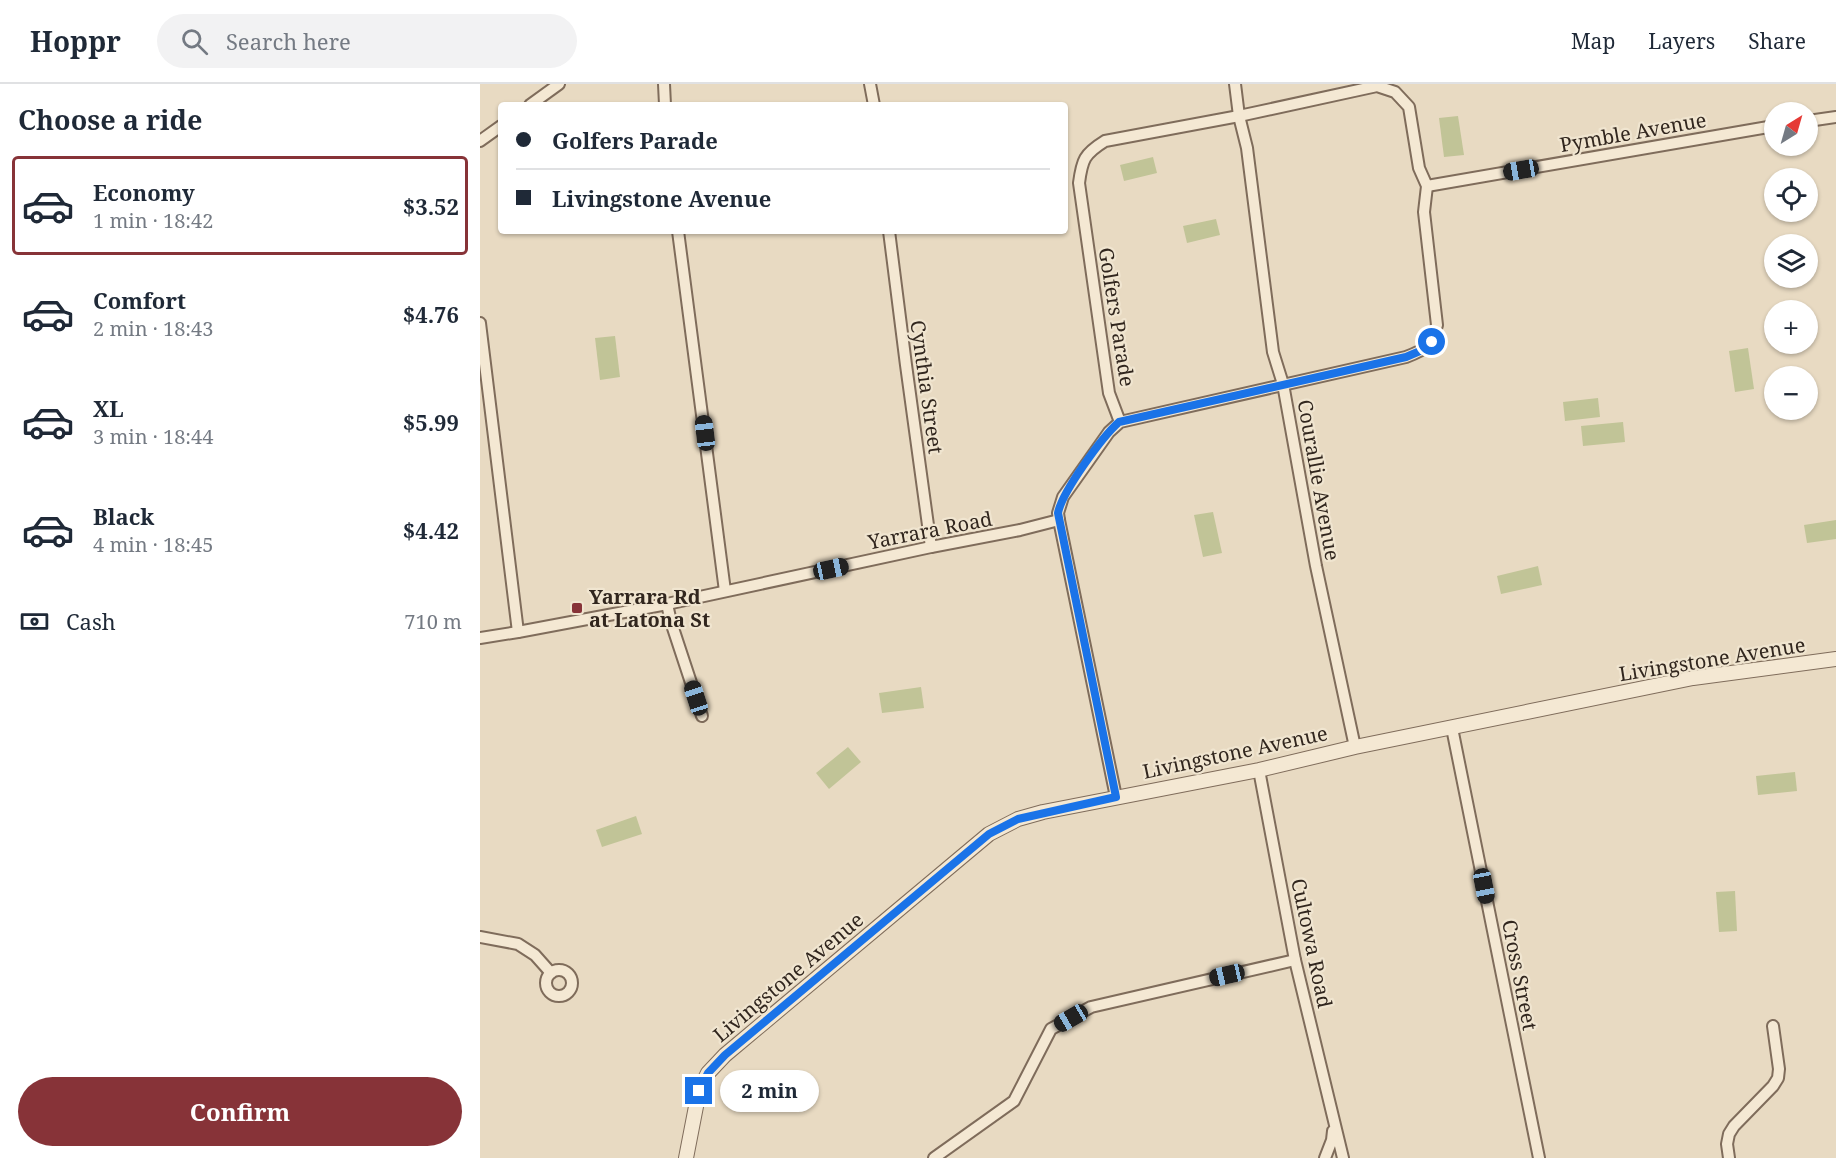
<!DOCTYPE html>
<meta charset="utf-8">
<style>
:root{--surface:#fff;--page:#f2f2f3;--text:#1f2937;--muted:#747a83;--line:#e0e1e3;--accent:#873338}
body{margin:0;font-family:"Noto Serif",serif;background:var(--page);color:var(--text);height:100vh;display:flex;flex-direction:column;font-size:22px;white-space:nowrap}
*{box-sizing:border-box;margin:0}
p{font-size:20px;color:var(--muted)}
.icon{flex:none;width:33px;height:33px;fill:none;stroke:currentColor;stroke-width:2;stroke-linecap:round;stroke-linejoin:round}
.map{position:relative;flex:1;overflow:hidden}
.sheet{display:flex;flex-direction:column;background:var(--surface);width:480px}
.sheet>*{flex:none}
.hud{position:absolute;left:18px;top:18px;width:570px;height:132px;border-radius:6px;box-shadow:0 2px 4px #0004;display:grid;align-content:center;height:132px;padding:0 18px;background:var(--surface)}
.needle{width:39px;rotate:37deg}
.buttons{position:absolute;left:1284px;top:18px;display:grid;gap:12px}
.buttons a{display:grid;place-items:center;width:54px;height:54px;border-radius:50%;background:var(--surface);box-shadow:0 2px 4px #0004;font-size:30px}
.end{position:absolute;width:27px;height:27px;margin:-14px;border:8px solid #1a73e8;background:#fff;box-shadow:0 0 0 3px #fff}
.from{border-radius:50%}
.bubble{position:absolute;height:42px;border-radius:21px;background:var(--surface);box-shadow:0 2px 4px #0004;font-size:20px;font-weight:700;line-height:42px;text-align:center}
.car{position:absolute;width:18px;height:36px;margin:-18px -9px;border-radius:8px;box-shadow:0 0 4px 2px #0007;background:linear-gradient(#222 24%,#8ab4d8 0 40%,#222 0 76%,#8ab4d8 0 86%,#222 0)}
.hud b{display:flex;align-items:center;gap:21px;height:57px;font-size:22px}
.hud b+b{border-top:2px solid var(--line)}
.hud i{width:15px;height:15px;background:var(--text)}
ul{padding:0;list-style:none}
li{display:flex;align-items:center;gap:18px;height:99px;margin:0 12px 9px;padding:0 6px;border:3px solid transparent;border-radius:6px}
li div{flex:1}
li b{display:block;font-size:22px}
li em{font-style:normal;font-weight:700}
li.on{border-color:var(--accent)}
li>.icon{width:54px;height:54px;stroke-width:1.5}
h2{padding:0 18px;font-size:27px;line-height:72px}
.pay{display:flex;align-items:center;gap:15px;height:66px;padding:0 18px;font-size:22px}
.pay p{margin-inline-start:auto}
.action{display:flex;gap:12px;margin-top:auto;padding:12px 18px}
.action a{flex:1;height:69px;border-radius:36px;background:var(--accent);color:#fff;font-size:24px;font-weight:700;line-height:69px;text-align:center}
header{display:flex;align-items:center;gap:36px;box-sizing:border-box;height:84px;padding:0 30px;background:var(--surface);border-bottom:2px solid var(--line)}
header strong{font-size:28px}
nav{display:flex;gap:33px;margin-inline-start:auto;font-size:21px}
.search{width:420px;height:54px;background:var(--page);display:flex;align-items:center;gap:15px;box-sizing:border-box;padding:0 21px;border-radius:33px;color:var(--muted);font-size:22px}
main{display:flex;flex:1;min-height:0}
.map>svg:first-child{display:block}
.green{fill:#c1c497}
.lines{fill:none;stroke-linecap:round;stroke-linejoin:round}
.minor-casing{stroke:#7f6c5b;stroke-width:14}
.tertiary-casing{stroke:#7f6c5b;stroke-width:16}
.minor{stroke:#f4e8d3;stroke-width:10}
.tertiary{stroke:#f4e8d3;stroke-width:14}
.route{stroke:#1a73e8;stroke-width:8}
.poi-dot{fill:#873338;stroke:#f0e5d0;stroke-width:2}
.labels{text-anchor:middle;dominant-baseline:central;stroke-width:4.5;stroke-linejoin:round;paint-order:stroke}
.street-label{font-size:20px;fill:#31261e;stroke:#f0e5d0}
.poi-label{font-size:20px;font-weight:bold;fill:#31261e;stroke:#f0e5d0;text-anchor:start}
</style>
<header>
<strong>Hoppr</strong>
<div class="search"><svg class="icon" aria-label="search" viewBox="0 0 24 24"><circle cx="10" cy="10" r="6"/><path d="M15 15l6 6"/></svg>Search here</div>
<nav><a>Map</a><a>Layers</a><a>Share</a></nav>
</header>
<main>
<section class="sheet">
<h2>Choose a ride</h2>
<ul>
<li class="on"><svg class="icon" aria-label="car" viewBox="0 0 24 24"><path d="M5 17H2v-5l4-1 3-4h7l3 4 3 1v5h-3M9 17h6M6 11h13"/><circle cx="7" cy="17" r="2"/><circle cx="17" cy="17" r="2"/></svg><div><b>Economy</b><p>1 min · 18:42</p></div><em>$3.52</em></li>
<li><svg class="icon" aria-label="car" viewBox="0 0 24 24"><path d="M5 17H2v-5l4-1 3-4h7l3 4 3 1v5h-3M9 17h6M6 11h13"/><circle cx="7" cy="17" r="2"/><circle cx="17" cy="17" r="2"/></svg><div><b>Comfort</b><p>2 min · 18:43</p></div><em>$4.76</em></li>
<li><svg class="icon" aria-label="car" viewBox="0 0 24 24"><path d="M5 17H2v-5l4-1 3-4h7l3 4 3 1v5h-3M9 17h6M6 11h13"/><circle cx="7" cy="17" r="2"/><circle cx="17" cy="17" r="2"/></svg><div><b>XL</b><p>3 min · 18:44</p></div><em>$5.99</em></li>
<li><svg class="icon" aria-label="car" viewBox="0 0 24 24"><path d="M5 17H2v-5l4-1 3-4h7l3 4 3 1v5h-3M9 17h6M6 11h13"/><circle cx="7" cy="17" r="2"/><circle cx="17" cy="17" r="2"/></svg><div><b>Black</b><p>4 min · 18:45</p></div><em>$4.42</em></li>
</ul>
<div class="pay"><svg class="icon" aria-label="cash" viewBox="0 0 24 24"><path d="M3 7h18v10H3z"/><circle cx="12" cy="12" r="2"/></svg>Cash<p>710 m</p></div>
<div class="action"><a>Confirm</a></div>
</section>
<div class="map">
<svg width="1356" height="1074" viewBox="0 0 1356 1074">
<rect width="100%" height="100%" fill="#e8dac2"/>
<g class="green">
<polygon points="978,32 984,71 964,73 959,34"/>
<polygon points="673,73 677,89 644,97 640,81"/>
<polygon points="736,135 740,151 707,159 703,142"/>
<polygon points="135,252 140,293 120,296 115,254"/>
<polygon points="1268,264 1274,305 1255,308 1249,267"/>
<polygon points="1118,314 1120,333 1085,337 1083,318"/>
<polygon points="1143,338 1145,358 1103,362 1101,342"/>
<polygon points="733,428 742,469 723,473 714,431"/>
<polygon points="1356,436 1356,455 1327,459 1324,441"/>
<polygon points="1058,482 1062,501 1021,510 1017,492"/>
<polygon points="441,603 444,624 402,629 399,609"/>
<polygon points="368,663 381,678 349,705 336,689"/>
<polygon points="1315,688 1317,707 1278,711 1276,692"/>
<polygon points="156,732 162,750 122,763 116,746"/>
<polygon points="1255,807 1257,847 1239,848 1236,808"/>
</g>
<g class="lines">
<defs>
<g id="minor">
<polyline points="184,0 185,21"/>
<polyline points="390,0 394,21"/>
<polyline points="755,0 759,32 767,64 793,268 803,300 836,482 875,663"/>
<polyline points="50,21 79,0"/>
<polyline points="1328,37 1356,33"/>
<polyline points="0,57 21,42"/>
<polyline points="947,102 1294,42"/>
<polyline points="198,147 245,507"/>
<polyline points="409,147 426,281 451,463"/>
<polyline points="0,239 38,548"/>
<polyline points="187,520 191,538 222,632"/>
<polyline points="0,554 38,548 187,520 451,463 540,446 579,436"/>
<polyline points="972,644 1059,1074"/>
<polyline points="779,686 815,876 863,1074"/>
<path d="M636,713L579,436L578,429L583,413L629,348L640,338L926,273C947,265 951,262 957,241L944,128L947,102L939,84L929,23L915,8L897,2L759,32L625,57C604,70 602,76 599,99L629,309L640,338"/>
<polyline points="0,853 38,860 55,871 71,889"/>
<circle cx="79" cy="899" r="13"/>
<polyline points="454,1074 534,1017 571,945 611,923 815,876"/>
<polyline points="845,1074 852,1056 853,1047"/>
<polyline points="1249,1074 1247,1060 1249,1050 1254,1042 1293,1002 1298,994 1299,985 1293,942"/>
</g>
<polyline id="tertiary" points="206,1074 219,1007 228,989 245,971 509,750 538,735 563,728 779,686 875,663 1213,594 1356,575"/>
</defs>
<use href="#minor" class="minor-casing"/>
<use href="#tertiary" class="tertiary-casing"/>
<use href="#minor" class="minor"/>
<use href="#tertiary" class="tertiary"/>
</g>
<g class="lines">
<path class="route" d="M219,1007L228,989L245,971L509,750L538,735L636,713L578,429C582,408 622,353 639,338L926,273L940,267L952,258"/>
</g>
<rect class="poi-dot" x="91" y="518" width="12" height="12" rx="3"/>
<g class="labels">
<g class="street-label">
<text transform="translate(1153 48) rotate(-10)">Pymble Avenue</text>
<text transform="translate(637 233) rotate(81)">Golfers Parade</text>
<text transform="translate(447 303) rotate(82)">Cynthia Street</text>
<text transform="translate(839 396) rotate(80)">Courallie Avenue</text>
<text transform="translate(450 446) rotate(-11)">Yarrara Road</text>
<text transform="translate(1232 575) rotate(-9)">Livingstone Avenue</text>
<text transform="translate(755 668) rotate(-12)">Livingstone Avenue</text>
<text transform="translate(832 859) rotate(78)">Cultowa Road</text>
<text transform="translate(1040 891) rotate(79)">Cross Street</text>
<text transform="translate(308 893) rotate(-40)">Livingstone Avenue</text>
</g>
<g class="poi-label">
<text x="109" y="512">Yarrara Rd<tspan x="109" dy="23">at Latona St</tspan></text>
</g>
</g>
</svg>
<div class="buttons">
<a><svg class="needle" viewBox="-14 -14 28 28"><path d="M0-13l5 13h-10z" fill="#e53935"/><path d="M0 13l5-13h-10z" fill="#747a83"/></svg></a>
<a><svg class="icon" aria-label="locate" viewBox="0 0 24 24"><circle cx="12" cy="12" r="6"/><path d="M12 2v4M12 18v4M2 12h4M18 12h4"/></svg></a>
<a><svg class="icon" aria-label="layers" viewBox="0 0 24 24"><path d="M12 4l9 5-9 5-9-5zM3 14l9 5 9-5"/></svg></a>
<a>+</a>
<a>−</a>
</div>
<i class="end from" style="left:952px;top:258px"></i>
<i class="end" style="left:219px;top:1007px"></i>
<div class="bubble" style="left:240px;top:986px;width:99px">2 min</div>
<i class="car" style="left:1041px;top:86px;rotate:260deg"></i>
<i class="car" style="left:225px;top:349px;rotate:353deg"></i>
<i class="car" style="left:351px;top:485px;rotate:78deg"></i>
<i class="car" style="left:216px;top:614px;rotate:342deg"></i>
<i class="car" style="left:1004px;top:802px;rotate:169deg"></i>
<i class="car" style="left:747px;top:891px;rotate:257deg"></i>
<i class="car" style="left:591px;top:934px;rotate:240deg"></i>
<div class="hud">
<b><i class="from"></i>Golfers Parade</b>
<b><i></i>Livingstone Avenue</b>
</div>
</div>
</main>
